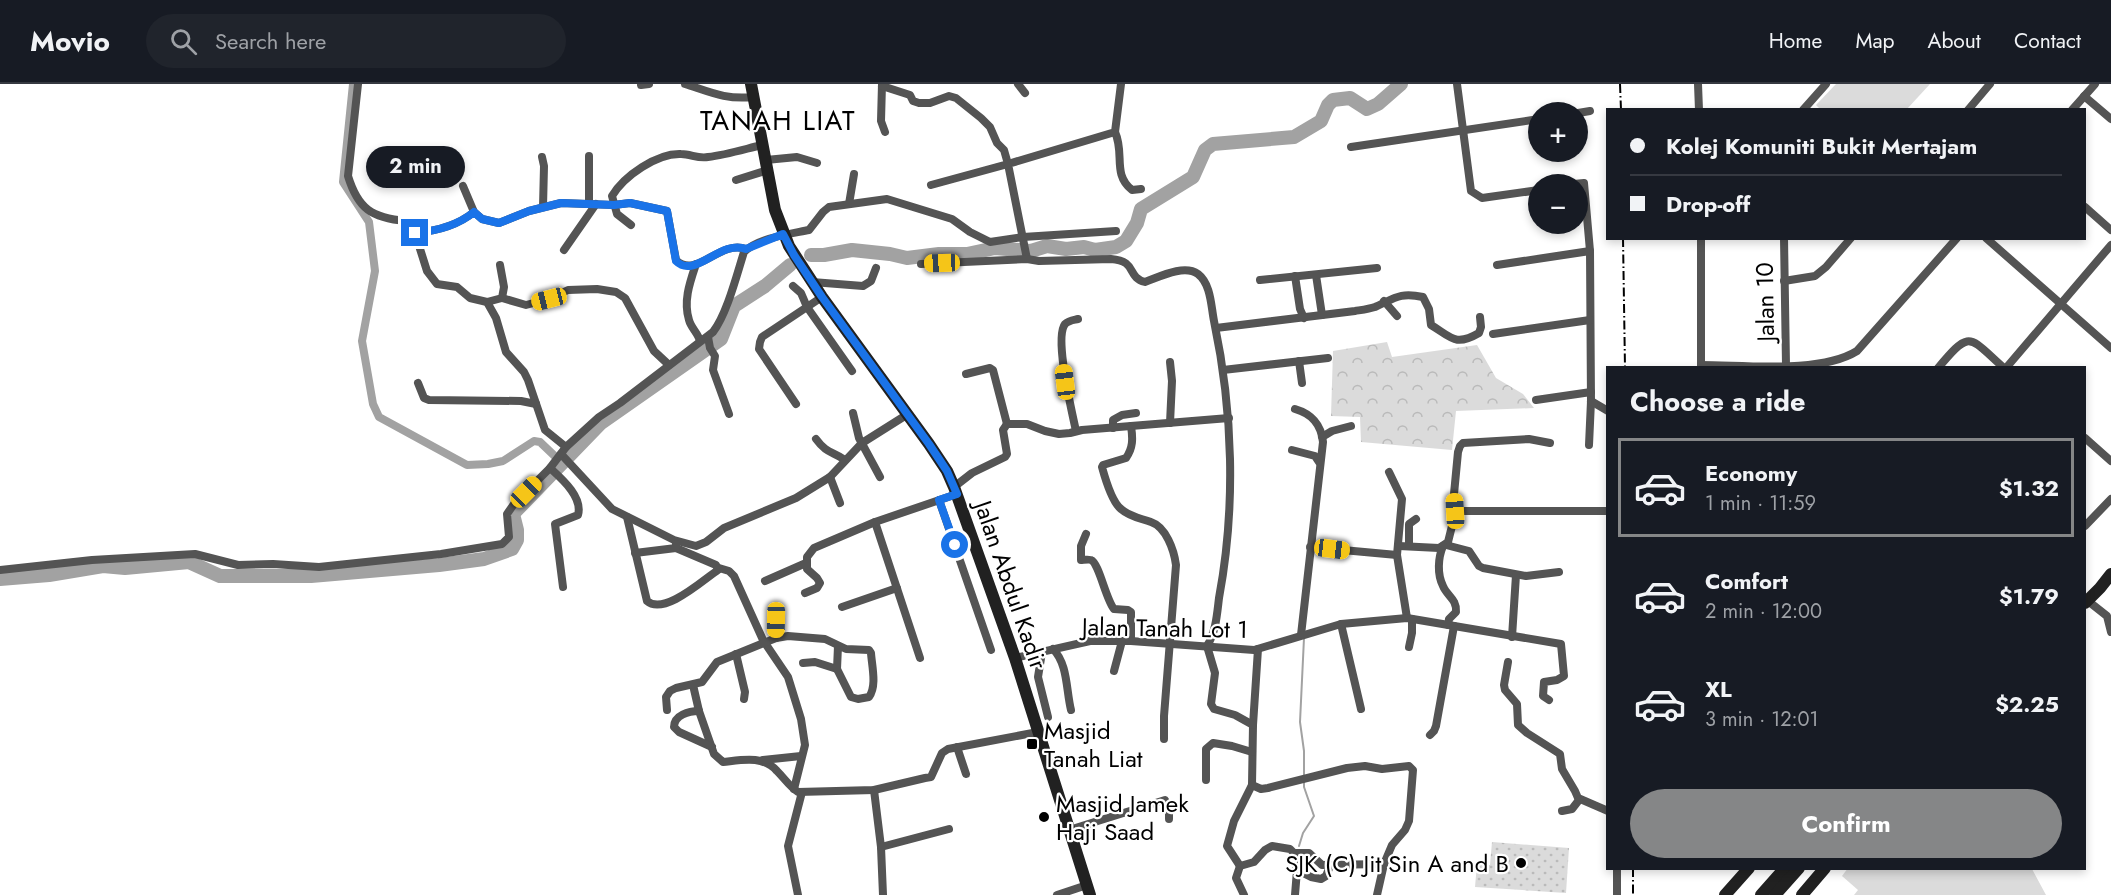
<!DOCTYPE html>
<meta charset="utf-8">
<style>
:root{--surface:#171b24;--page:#20242c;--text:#f1f3f6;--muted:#9ea1a6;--line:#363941;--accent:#858687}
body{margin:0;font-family:Jost,sans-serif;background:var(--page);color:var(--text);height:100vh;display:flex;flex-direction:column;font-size:22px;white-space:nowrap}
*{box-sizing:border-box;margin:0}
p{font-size:20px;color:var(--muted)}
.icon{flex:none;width:33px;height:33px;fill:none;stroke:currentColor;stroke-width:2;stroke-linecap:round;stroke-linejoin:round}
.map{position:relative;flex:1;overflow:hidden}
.sheet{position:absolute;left:1606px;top:282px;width:480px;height:504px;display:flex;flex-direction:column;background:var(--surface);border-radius:0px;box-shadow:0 3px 9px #0003}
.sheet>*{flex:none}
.top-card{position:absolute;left:1606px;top:24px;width:480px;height:132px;border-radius:0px;box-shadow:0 3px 9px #0003;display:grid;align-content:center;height:132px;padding:0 24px;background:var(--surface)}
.fabs{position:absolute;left:1528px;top:18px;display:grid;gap:12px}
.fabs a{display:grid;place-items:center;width:60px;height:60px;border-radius:50%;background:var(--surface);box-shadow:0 3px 9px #0003;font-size:30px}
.end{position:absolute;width:27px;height:27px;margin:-14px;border:8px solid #1a73e8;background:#fff;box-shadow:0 0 0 3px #fff}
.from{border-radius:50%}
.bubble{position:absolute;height:42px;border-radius:21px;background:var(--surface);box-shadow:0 3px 9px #0003;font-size:20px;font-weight:700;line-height:42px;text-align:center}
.car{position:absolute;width:18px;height:36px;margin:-18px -9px;border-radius:8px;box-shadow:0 0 4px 2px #0007;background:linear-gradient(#f5c518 24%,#345 0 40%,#f5c518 0 76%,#345 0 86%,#f5c518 0)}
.top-card b{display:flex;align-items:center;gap:21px;height:57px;font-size:22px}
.top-card b+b{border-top:2px solid var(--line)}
.top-card i{width:15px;height:15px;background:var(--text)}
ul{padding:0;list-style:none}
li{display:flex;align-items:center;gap:18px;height:99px;margin:0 12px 9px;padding:0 12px;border:3px solid transparent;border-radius:0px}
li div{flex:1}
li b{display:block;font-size:22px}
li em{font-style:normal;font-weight:700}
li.active{border-color:var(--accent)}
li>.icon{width:54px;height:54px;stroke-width:1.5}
h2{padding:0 24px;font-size:27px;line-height:72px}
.cta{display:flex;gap:12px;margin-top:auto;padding:12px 24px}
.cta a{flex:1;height:69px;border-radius:36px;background:var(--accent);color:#fff;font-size:24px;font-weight:700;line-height:69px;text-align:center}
header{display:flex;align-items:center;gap:36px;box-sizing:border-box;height:84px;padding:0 30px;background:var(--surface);border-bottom:2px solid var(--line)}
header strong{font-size:28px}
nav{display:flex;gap:33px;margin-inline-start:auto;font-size:21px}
.search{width:420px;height:54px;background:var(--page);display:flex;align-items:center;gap:15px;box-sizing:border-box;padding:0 21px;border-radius:33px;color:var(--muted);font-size:22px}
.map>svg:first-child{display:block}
.grass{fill:url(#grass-dots)}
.forest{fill:url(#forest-crowns)}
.pitch{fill:#dbdbdb}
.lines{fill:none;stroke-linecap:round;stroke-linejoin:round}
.stream{stroke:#a2a2a2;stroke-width:2}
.canal{stroke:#a2a2a2;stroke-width:8}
.river{stroke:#a2a2a2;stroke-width:14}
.street{stroke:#545454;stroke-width:8}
.secondary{stroke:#212121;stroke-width:12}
.rail{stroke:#000;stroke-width:2;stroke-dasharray:9 3 1.5 3;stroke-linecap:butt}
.route{stroke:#1a73e8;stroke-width:8}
.poi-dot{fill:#000;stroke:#fff;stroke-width:2}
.labels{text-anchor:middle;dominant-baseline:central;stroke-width:4.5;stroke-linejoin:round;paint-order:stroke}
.street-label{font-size:24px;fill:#000;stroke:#fff}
.poi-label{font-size:24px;fill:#000;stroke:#fff;text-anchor:start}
.quarter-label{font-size:27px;letter-spacing:1.5px;fill:#000;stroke:#fff}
</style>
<header>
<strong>Movio</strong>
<div class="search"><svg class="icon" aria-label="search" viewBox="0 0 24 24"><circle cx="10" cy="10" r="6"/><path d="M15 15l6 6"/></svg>Search here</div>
<nav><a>Home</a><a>Map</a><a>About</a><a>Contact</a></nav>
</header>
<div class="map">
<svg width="2111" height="811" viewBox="0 0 2111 811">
<defs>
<pattern id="grass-dots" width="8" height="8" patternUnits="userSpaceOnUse" patternTransform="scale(1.5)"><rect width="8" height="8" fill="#dbdbdb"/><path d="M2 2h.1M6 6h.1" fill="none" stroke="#bababa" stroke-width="1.8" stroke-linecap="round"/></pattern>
<pattern id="forest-crowns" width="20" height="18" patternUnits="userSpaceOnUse" patternTransform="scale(1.5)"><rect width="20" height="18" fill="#dbdbdb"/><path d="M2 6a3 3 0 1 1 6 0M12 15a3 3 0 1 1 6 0" fill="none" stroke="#bababa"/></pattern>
</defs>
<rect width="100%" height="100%" fill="#fff"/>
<polygon class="grass" points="1492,758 1569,764 1566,809 1475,803 1477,780 1490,781"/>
<polygon class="forest" points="1387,258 1392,273 1477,261 1496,294 1523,310 1534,324 1456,327 1452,366 1361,358 1360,333 1331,332 1333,267"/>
<g class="pitch">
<polygon points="1836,0 1930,0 1907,25 1820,25 1816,21"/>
<polygon points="1848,784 2032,785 2046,811 1854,811 1858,806 1842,792"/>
</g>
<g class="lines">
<g class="stream">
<polyline points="1304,692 1304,667 1300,638 1304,554"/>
<polyline points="1299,762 1303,749 1314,732 1304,703 1304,697"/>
</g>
<polyline class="canal" points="353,0 343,98 369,138 375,187 362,257 373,320 379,333 467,381 488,380 503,377 534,357 540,358 562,379"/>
<g class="river">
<polyline points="811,171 824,171 852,166 890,170 907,174 939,170 967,170 995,164 1031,167 1047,162 1066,165 1084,163 1095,166 1116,163 1126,157 1137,139 1141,125 1193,93 1205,66 1213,60 1294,53 1321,37 1328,21 1333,16 1350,14 1367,25 1378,20 1401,0"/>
<polyline points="0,495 49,491 103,482 125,484 189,478 220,492 311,492 439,481 484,475 512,465 517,456 517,446 513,430 601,339 721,255 734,222 765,202 790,181"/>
</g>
<g class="street">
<path d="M358,0L348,92C358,125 372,134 406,137L415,149L427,187L437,200L457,203L470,214L487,218L496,234L506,268L524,288L528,296L545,346L566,363"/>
<path d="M685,0C710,8 726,16 753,13"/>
<polyline points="882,0 881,37 885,48"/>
<polyline points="1018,0 1025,9"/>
<polyline points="1457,0 1471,107 1482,114 1539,106"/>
<polyline points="1698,0 1699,26"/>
<polyline points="641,1 649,0"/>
<polyline points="882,2 910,11 913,17 919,19 930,19 949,12 956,14 981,34 990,43 997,59 1004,66 1008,80 931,101"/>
<polyline points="2084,12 2111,35"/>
<polyline points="1803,26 1826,0"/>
<polyline points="1968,26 1990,0"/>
<polyline points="2072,26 2095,0"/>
<polyline points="1578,29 1590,27"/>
<path d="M1115,48C1125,70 1112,90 1132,106L1141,105"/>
<polyline points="1351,63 1539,35"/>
<polyline points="589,72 589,120"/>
<polyline points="542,73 544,82 543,123"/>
<polyline points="766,76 797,73 817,79"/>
<polyline points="736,96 768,86"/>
<polyline points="1574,100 1584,99 1590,167 1591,317 1589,361"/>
<path d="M463,102L474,128L482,135L499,139L529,127L561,119L614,121L630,119L667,127L676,176C696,196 720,155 746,165"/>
<polyline points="849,120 854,90"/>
<polyline points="2085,123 2111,146"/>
<path d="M631,141L617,130L612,112C624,92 657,69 681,70C691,70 698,75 708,73C726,71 745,65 762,61"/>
<path d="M415,149C437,147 457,142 474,128"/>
<polyline points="1701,154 1701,284"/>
<polyline points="1784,154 1786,281"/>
<polyline points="1986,154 2111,264"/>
<polyline points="564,166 596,120"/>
<polyline points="1027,175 1008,80 1115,48 1121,0"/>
<path d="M696,180C690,198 683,217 689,236C691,244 698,249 700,257"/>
<path d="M921,180L1027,175L1039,177L1111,175C1138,177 1126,193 1145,198C1159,193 1184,180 1198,190C1211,200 1211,222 1214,237C1233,327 1236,423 1219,514C1217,530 1216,548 1207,562L1215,589L1211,620L1214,625L1235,631L1253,641L1252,701L1234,737L1227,762L1240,782"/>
<polyline points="1497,181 1590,167"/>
<polyline points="1316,191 1322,231"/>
<polyline points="1295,192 1300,225 1304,234"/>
<polyline points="1260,196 1377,184"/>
<polyline points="1784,197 1815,192 1826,183 1851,154"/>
<polyline points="812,198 863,202 871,197 876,184"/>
<polyline points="793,202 801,209 807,223 852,287"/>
<polyline points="502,214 526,221 549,215 568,206 597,205 616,208 625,214 654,267 669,281"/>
<polyline points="1384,217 1397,232"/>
<polyline points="487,218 502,214 504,203 500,181"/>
<path d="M1216,244L1355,227C1361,226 1369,225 1375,223C1395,214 1400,208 1423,213L1429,225L1431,241C1451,253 1455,263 1479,249L1481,243L1480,233"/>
<polyline points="1493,250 1590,236"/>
<polyline points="708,253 710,264 715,272 713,286 729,330"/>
<polyline points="1299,277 1302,299"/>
<path d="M1701,281C1745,281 1820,290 1857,267L1957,154"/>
<path d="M1938,284C1971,245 1968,252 2004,284"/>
<polyline points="2006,284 2111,161"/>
<polyline points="1223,286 1328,274"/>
<polyline points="966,290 990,284 993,286 1007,340"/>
<polyline points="418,299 424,314 429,316 521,317 536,320"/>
<polyline points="1536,316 1591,308"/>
<polyline points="1591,317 1608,327"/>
<polyline points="796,320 759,265 760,258 762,253 822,213"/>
<path d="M1295,325C1312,330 1321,340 1323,358L1301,551"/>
<polyline points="853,329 859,354 880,393"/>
<polyline points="1170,339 1172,297 1170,278"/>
<path d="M1131,342C1133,355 1133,364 1126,374L1103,381L1102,383C1105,394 1112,418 1121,425C1130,433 1140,434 1151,438C1166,443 1174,466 1176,481L1164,632V655"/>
<polyline points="1113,344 1113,336 1122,331 1136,329"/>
<path d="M1076,347C1072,328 1054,254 1065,240C1069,236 1074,236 1078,235"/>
<polyline points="1322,353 1332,347 1351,342"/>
<polyline points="2085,354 2111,377"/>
<path d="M816,355C827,370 832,367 845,376"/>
<polyline points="1292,366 1315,372 1319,378"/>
<polyline points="561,370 612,425 674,456 696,462 706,458 724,444 796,414 830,393 862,359 908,330"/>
<path d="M550,384C562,395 583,413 578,431L555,440L563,503"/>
<polyline points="1389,388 1402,415 1397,471 1407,534"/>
<polyline points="830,393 840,419"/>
<polyline points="954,403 972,389 1005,373 1007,370 1003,346 1007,340 1027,340 1045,347 1059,350 1070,349 1082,346 1229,334"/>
<polyline points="939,416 991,566"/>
<polyline points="1455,427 1608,427"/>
<path d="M627,433L647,517C664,532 703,496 718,486L716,481L676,464"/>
<polyline points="875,438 920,574"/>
<polyline points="2085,442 2111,415"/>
<path d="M1086,450L1081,462V476C1083,476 1090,475 1091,476C1099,479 1106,516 1114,525L1128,526L1131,528V557"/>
<polyline points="1446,461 1469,467 1479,482 1483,484 1526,492 1559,488"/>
<polyline points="1399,462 1439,464 1448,458 1455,430 1454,410 1458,368 1460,362 1463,359 1529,355 1550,359"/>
<polyline points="1409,462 1409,440 1416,435"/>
<path d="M1443,462C1438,474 1437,490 1443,502C1447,512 1457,515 1456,528L1449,535L1448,541"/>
<polyline points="1310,463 1397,471"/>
<polyline points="635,469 676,464 676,460"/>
<polyline points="719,484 729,487 734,492 763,556 788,593 801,635 805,661 794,705"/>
<path d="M0,486L92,476L195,470L238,481L273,480L319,483L441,470L502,460L509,453L507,430L514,420L550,384L566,363L599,333L620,319L713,248C727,230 737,190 744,168C758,154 790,150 809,146L823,128L829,123L887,115L952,135L970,148L990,158L1023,153L1116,147"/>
<polyline points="765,497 806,479"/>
<polyline points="805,509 817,504 820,499 817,494 807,485 807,473 814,464 875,438 957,410"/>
<polyline points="2088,517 2107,532 2111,548"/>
<polyline points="842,523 897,504"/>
<polyline points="1341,540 1361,625"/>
<polyline points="1512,553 1516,491"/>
<polyline points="776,554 776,536"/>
<polyline points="1409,563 1412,549 1412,535"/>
<path d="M1053,565C1068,580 1066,606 1071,626"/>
<polyline points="1042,568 1038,593 1048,633"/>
<polyline points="736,570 745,608 744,615"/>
<polyline points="1015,574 1090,557 1131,557 1254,566 1341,540 1407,534 1561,560 1564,592 1557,596 1544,598 1543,612 1549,616"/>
<polyline points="1508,578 1504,601 1505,606 1517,620 1518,641 1527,649 1560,670 1562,685 1575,707 1578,714 1608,727"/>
<polyline points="803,579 815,578 837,585"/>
<polyline points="1114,587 1122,557"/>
<path d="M693,601L699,627L714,670L723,678C742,676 763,671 777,687C785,695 789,702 798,708L874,706L925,694L931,693L942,669L948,665L1038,648"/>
<path d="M667,626L666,613L670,607L676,604L702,598L717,578L776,554L788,552L825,555L846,565L869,566L871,569C872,583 877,602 869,613L858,615L851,613L837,585L838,562"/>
<path d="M699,627C689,627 674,631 674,643L679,648L712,663"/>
<polyline points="1253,641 1258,565"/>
<polyline points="1430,651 1434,647 1436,642 1454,542"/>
<polyline points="957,663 966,690"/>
<polyline points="763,676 801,672"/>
<polyline points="1206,696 1206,665 1213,659 1232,662 1252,668"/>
<polyline points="874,706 881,763 883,811"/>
<polyline points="1562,727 1572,725 1579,716"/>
<polyline points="1069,746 1165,716 1169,726 1169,735"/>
<polyline points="881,763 949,745"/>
<polyline points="1294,769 1297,786 1295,811"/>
<polyline points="1617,784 1617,811"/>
<polyline points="1297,786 1311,793 1321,795 1326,792 1330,782"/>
<polyline points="798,811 788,762 802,708"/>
<polyline points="1057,811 1087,801"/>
<polyline points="1244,811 1236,794 1240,782 1254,778 1265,766 1272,762 1290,765 1294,769 1309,769 1322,781 1384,780 1392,761 1405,746 1409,737 1413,686 1409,682 1382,685 1365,682 1347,684 1268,704 1261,705 1252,701"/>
<polyline points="1377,811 1384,780"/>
</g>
<g class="secondary">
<polyline points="751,0 775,126 789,162 822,213 929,360 947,387 954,403 1015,574 1090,811"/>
<polyline points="2085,519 2100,504 2111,490"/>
<polyline points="1725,811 1749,784"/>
<polyline points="1761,811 1785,784"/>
<polyline points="1775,811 1799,784"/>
<polyline points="1802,811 1825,784"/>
</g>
<g class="rail">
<polyline points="1620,0 1621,26"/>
<polyline points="1623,154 1625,284"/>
<polyline points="1633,784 1633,811"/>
</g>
</g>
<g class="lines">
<path class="route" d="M415,149C437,147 457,142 474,128L482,135L499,139L529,127L561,119L614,121L630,119L667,127L676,177C695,196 720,155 746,165L783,150L794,171L822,213L929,360L947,387L957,410L939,416L955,461"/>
</g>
<g class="poi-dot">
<rect x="1026" y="654" width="12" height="12" rx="3"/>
<circle cx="1044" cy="733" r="6"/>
<circle cx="1521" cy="779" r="6"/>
</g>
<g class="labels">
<g class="street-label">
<text transform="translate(1765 218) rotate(-91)">Jalan 10</text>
<text transform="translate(1011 501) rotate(71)">Jalan Abdul Kadir</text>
<text transform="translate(1165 544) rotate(1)">Jalan Tanah Lot 1</text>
</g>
<g class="poi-label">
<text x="1044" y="646">Masjid<tspan x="1044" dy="28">Tanah Liat</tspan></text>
<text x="1056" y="719">Masjid Jamek<tspan x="1056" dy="28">Haji Saad</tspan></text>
<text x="1509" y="779" text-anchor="end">SJK (C) Jit Sin A and B</text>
</g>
<g class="quarter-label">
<text x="778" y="36">TANAH LIAT</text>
</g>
</g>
</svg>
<div class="fabs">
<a>+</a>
<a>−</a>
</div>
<i class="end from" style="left:955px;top:461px"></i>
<i class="end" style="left:415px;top:149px"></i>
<div class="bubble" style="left:366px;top:62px;width:99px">2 min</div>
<i class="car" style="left:942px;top:179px;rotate:268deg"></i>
<i class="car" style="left:549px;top:215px;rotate:256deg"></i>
<i class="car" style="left:1065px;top:298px;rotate:353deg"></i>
<i class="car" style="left:526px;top:408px;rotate:45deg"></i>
<i class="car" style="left:1455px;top:427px;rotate:357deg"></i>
<i class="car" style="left:1332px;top:465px;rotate:97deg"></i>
<i class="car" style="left:776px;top:536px;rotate:181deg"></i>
<div class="top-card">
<b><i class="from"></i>Kolej Komuniti Bukit Mertajam</b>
<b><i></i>Drop-off</b>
</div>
<section class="sheet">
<h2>Choose a ride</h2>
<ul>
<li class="active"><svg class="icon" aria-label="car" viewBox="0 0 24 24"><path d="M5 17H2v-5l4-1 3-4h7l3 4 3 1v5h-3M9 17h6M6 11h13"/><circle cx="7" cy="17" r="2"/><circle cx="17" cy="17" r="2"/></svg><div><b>Economy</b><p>1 min · 11:59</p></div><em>$1.32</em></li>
<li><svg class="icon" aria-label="car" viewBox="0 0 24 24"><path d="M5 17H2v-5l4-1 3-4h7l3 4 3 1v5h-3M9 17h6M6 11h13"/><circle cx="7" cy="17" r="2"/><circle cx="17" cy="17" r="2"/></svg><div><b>Comfort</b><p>2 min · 12:00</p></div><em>$1.79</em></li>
<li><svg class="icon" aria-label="car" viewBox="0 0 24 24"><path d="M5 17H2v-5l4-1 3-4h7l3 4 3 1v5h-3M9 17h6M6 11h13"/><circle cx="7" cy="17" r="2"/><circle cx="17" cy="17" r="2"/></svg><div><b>XL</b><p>3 min · 12:01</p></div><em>$2.25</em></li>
</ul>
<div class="cta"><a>Confirm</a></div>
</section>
</div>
